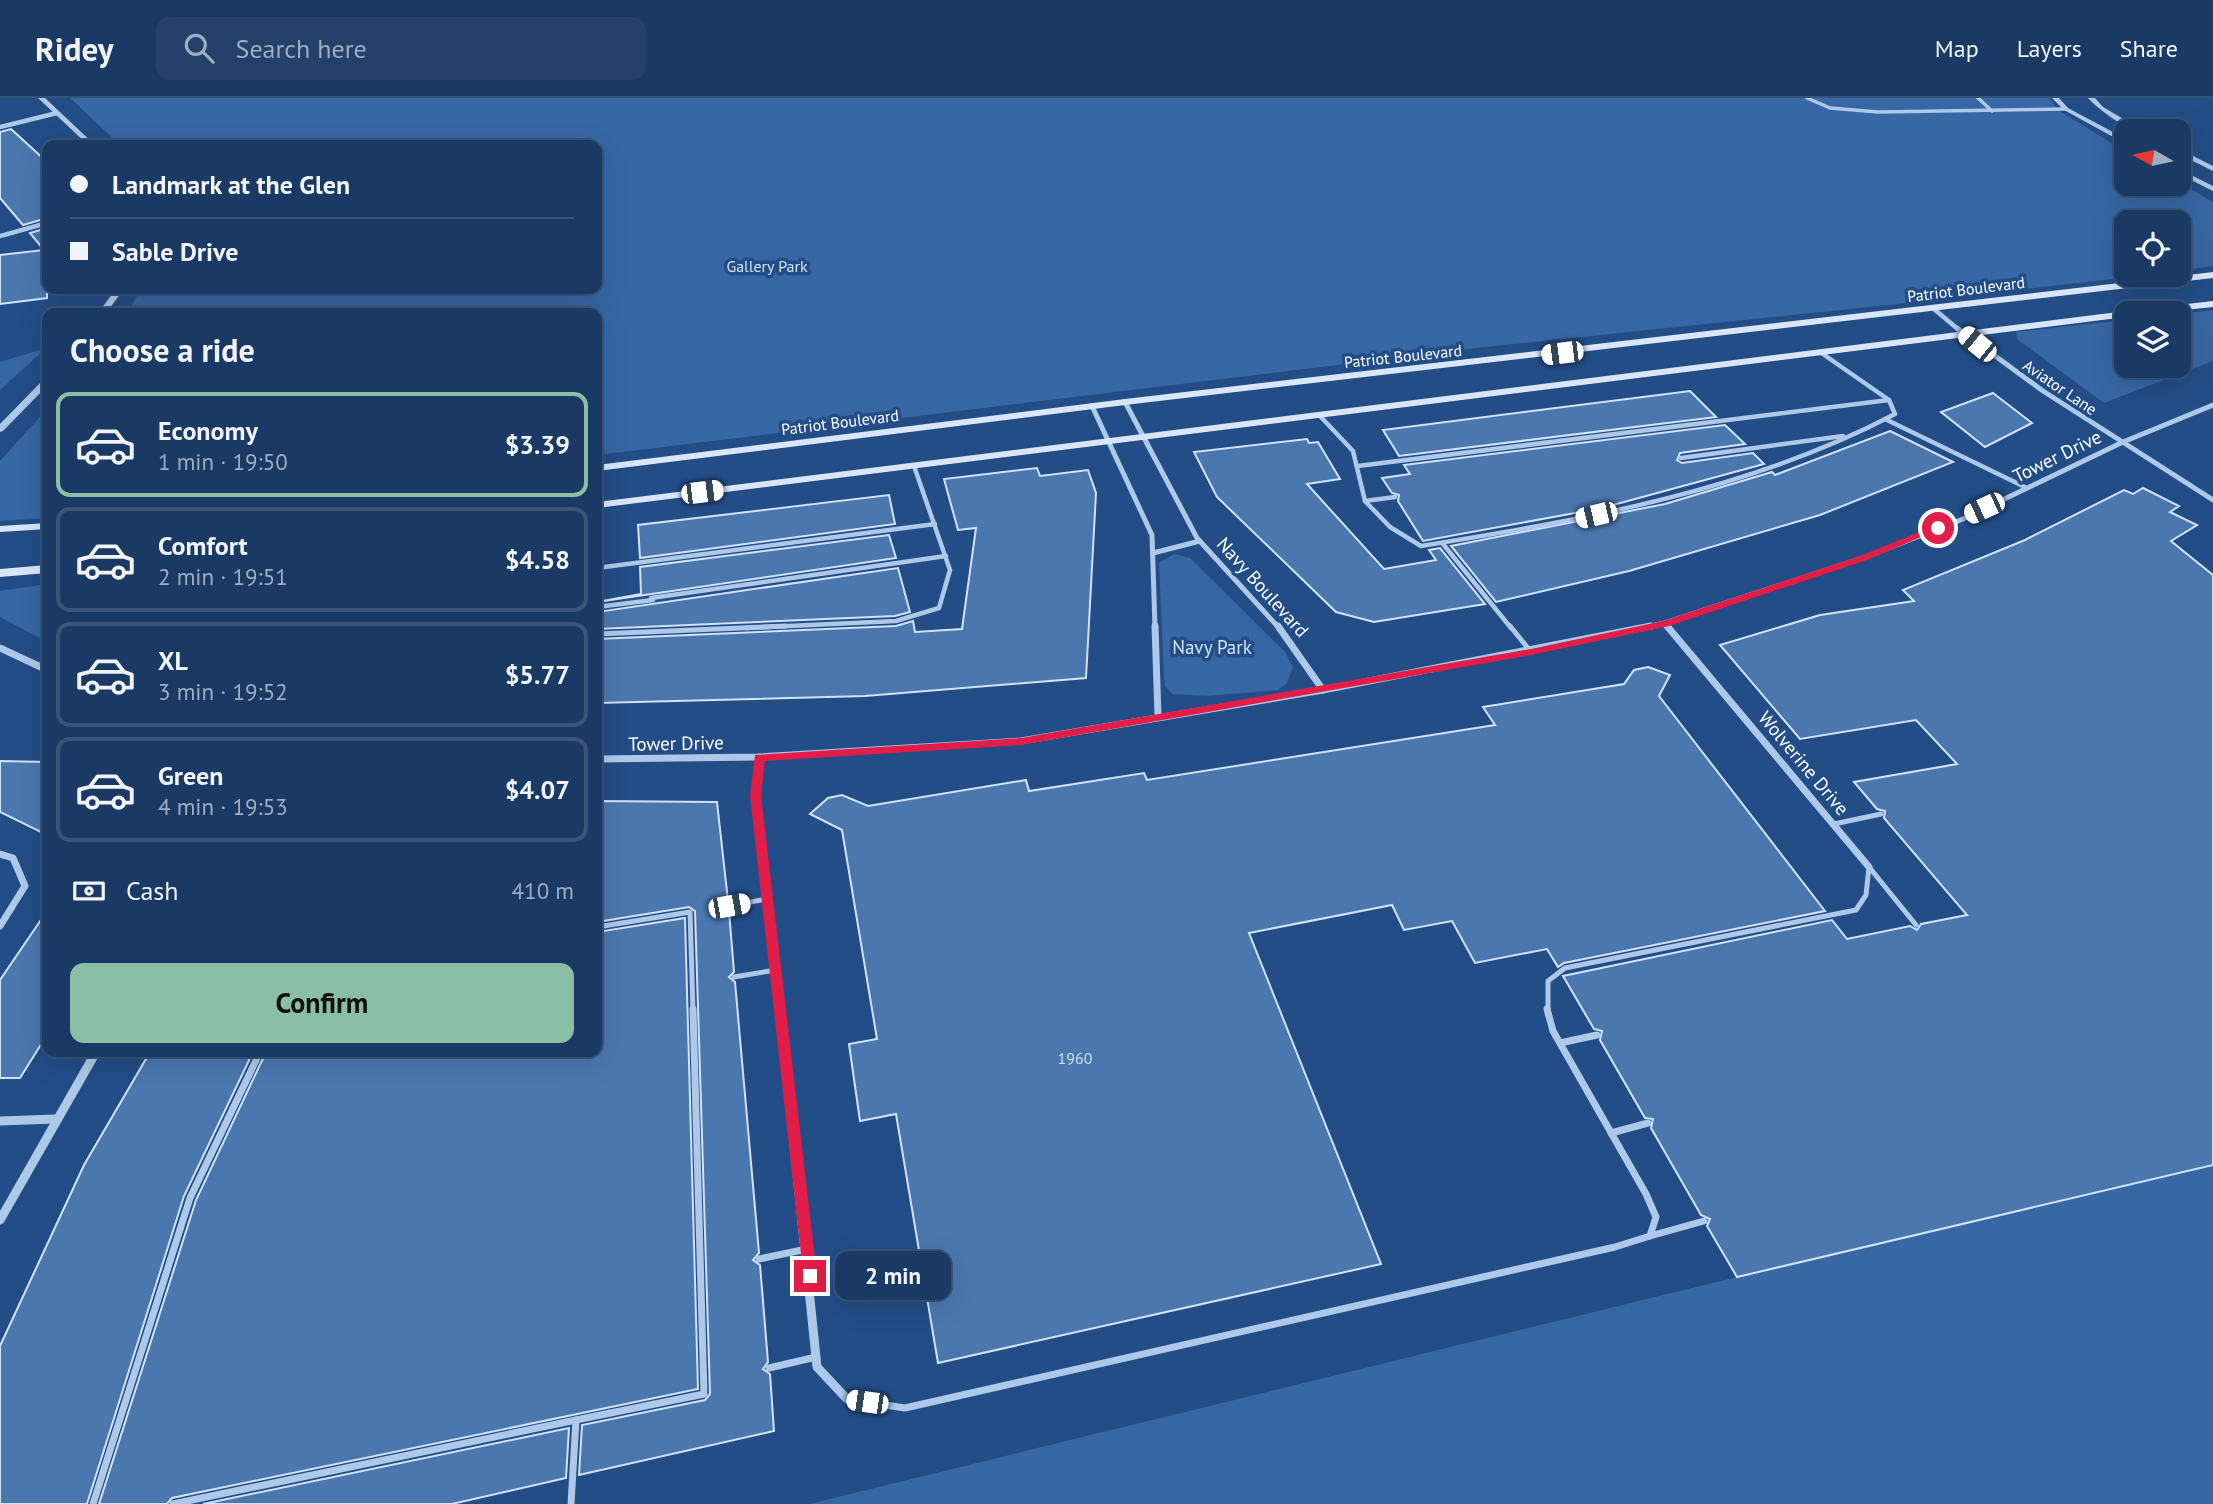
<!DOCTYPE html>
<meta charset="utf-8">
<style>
:root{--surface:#1a3a65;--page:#23416b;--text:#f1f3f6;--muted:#9fadbf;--line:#385479;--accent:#8abfa5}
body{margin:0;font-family:"PT Sans",sans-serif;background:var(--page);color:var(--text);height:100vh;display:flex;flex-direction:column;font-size:26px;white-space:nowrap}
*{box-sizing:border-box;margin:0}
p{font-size:23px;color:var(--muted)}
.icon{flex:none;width:38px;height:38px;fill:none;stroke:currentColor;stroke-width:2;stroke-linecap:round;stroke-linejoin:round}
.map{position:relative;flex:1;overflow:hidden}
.details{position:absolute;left:42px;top:210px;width:560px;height:749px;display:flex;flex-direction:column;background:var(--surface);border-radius:14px;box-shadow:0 7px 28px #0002,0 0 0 2px var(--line)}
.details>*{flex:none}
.top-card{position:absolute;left:42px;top:42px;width:560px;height:154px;border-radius:14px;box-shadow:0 7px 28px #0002,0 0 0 2px var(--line);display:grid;align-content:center;height:154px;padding:0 28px;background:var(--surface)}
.needle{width:46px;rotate:279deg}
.controls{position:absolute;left:2114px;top:21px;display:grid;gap:14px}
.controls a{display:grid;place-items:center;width:77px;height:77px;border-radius:14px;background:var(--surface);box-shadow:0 7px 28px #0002,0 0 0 2px var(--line);font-size:35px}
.end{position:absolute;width:32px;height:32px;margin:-16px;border:9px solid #e11d48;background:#fff;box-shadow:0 0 0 4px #fff}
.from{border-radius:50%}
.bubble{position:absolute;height:49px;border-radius:14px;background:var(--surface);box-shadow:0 7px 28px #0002,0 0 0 2px var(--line);font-size:23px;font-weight:800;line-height:49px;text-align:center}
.car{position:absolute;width:21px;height:42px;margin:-21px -10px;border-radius:9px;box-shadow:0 0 5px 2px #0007;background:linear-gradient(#fff 24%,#345 0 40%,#fff 0 76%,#345 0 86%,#fff 0)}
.top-card b{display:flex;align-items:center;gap:24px;height:66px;font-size:26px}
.top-card b+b{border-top:2px solid var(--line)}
.top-card i{width:18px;height:18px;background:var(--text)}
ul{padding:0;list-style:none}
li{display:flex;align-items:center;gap:21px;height:105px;margin:0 14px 10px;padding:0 14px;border:4px solid var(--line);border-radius:14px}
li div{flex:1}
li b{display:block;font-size:26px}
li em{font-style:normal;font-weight:800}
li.current{border-color:var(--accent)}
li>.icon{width:63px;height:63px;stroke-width:1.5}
h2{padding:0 28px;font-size:32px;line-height:84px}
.pay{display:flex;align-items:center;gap:18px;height:77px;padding:0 28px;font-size:26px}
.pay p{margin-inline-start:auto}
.primary-button{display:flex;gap:14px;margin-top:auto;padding:14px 28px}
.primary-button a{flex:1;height:80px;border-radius:14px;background:var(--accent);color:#111;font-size:28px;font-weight:800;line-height:80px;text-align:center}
header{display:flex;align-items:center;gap:42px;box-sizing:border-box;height:98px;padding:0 35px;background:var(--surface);border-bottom:2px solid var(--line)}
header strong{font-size:33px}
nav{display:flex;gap:38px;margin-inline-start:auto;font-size:24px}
.search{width:490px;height:63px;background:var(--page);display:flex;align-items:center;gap:18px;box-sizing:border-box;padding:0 24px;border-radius:14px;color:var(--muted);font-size:26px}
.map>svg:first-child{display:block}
.green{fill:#3767a4}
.building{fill:#4b77af;stroke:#d2e2f7;stroke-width:2}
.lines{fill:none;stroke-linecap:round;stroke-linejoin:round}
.service-far3{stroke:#aec8e9;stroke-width:3.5}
.service-far2{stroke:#aec8e9;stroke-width:4.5}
.service-far1{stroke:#aec8e9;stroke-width:5}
.service{stroke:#aec8e9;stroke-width:7}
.minor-far3{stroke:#aec8e9;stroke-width:4.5}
.minor-far2{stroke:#aec8e9;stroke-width:5}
.minor-far1{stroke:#aec8e9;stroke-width:7}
.minor{stroke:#aec8e9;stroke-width:9}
.tertiary{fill:#aec8e9;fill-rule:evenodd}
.secondary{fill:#d9e6f7;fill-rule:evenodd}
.route{fill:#e11d48}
.labels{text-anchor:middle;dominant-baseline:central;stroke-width:7;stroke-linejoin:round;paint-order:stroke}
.far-park-label{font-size:16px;fill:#d2e2f7;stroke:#234d87}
.far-street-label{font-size:16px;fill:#fff;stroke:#234d87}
.number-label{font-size:16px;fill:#d2ddeb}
.street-label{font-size:19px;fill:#fff;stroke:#234d87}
.park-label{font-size:19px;fill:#d2e2f7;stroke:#234d87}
</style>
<header>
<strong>Ridey</strong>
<div class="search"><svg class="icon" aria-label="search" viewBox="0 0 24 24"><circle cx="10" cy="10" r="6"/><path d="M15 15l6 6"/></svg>Search here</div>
<nav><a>Map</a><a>Layers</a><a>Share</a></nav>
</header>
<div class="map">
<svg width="2213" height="1406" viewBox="0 0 2213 1406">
<rect width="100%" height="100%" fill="#234d87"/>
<g class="green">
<polygon points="70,0 2049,0 2058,12 2126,54 2126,86 2179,84 2213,104 2213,168 2179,173 2179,124 2126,124 2126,177 2146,177 1907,205 1485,249 597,357 597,215 127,215 141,191 597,191 597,47 120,47"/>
<polygon points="2213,212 2213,263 2104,305 2017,241 2016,234 2126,222 2126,268 2179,268 2179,216"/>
<polygon points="46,250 0,292 0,264"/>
<polygon points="47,311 47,420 0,423 0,363"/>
<polygon points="1174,456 1190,460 1285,554 1293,569 1287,585 1278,592 1208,598 1172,596 1165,588 1164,579 1159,465"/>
<polygon points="47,486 47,544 0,519 0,493"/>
<polygon points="2213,1067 2213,1406 809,1406 1737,1179"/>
</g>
<g class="building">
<polygon points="11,31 47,64 47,120 23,127 0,100 0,34"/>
<polygon points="47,130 47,200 0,206 0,157 44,152 30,135"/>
<polygon points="1690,293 1716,319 1399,358 1383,332"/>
<polygon points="1993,295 2032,325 1985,349 1941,314"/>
<polygon points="1725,327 1745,346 1680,355 1677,362 1682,365 1753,355 1764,366 1602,410 1423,443 1398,403 1399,397 1392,395 1382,380 1410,376 1404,367"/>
<polygon points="1890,333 1953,364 1820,417 1629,473 1496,504 1451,448 1665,406 1772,374 1775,377"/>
<polygon points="1307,341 1309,345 1318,344 1340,381 1307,386 1384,471 1436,462 1429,452 1440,450 1485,506 1374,524 1336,514 1217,399 1194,354"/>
<polygon points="1037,370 1040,378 1088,372 1096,395 1086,580 865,598 597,605 597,541 896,528 913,523 915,534 962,531 976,430 958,432 944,381"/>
<polygon points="2143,390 2179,408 2170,414 2197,427 2171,443 2213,477 2213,1067 1737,1179 1707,1128 1710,1121 1701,1117 1651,1030 1653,1021 1645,1020 1600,942 1602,933 1594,931 1563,878 1832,822 1847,841 1910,828 1917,832 1921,826 1967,817 1884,720 1885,713 1877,711 1854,684 1957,666 1916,622 1800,641 1720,547 1820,517 1914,503 1903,492 2025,442 2124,392 2133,396"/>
<polygon points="889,397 895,426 640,460 638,427"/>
<polygon points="889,437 896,460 597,504 641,496 640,469"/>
<polygon points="898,470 910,514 895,518 597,531 597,514"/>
<polygon points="1648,569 1670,577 1659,598 1825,813 1564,865 1558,869 1547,851 1475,865 1452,823 1404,832 1392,807 1249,835 1381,1166 938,1265 896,1016 860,1023 849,946 877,941 842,732 810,716 828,700 842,697 868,708 1026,682 1029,693 1144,675 1147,682 1495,627 1483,609 1624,586 1634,572"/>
<polygon points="0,663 47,664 47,737 0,714"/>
<polygon points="597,703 717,704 728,803 724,808 729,813 734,874 729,879 735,884 759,1155 753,1162 760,1167 768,1264 763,1271 770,1276 774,1333 579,1377 582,1327 705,1302 710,1296 695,813 689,809 597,824"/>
<polygon points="47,813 47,937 20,980 0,980 0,882"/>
<polygon points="685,820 698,1291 172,1400 167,1406 99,1406 196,1102 266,954 597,954 597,834"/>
<polygon points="150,954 253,954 184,1098 87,1406 0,1406 0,1248 84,1067"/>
<polygon points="569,1330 566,1380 452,1406 203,1406"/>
</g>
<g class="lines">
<g class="service-far3">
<polyline points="1807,0 1830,10 1878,14 2066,11"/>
<polyline points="1978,0 1992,13"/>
</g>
<g class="service-far2">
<path d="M1320,318L1353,353L1365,403L1390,429L1421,448C1582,422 1749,393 1895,316L1889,302L1820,254"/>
<polyline points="1885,321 2027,390"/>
<polyline points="1681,360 1843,338"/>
<polyline points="1358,368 1889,302"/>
<polyline points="1365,403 1395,399"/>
<polyline points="1443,446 1511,530"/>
<polyline points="597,470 935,426"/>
<polyline points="651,500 946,458"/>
<polyline points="597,509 653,502"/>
<polyline points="746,530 896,523 939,510 950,472 914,368"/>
</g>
<g class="service-far1">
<polyline points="1510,528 1531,554"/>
<polyline points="597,536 786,528"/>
<polyline points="1834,726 1881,716"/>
<polyline points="1869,769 1916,827"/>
<polyline points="729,808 767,801"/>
<polyline points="597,829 690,814 693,913"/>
<polyline points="734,879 776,872"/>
<polyline points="1548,913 1548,883 1565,870 1856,812 1866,797 1869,769"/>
</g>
<g class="service">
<polyline points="1560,945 1597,937"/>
<polyline points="1611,1035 1648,1025"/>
<polyline points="1650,1138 1704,1123"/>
<polyline points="759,1161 807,1151"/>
<polyline points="769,1270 816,1259"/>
<polyline points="847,1301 905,1310 1615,1149 1650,1138 1656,1119 1646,1096 1553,933 1547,911"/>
<polyline points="93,1406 190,1100 260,954"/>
<polyline points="173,1406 576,1322"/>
<polyline points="571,1406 576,1322 704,1296 693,911"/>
</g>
<g class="minor-far3">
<polyline points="0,29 57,15"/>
<polyline points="0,138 47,125"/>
<polyline points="1934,211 1959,232"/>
</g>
<g class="minor-far2">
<polyline points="1957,230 2043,293 2213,402"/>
<polyline points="1125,304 1197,440 1279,530"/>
<polyline points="1092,308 1152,437 1155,530"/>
<polyline points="1153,455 1200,443"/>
<polyline points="1665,525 1669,530"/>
<polyline points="1642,530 1665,525 1863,460 1963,421 2123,344 2213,307"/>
</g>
<g class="minor-far1">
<polyline points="1155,528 1158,618"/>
<polyline points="1278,528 1323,592"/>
<polyline points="1667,528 1869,769"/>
<polyline points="0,550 47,572"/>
<polyline points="759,659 756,697 780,913"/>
<polyline points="597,661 759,659 1021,643 1323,592 1651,528"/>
<polyline points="0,756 13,760 25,788 0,828"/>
</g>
<g class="minor">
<polyline points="780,911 817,1269 847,1301"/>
<polyline points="0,1023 55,1021"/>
<polyline points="0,1122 96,954"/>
</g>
<g class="tertiary">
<polygon points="38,0 45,0 95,47 88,47"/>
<polygon points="2052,0 2059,0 2068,10 2126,41 2126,46 2064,12"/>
<path d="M2088,0H2095L2103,9L2144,33C2128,34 2099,12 2088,0Z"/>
<polygon points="2179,51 2213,68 2213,73 2179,56"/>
<polygon points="2179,71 2213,88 2213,93 2179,76"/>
<polygon points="116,191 124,191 106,215 98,215"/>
<polygon points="47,280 47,288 3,333 0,334 0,326 44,281"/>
</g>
<g class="secondary">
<polygon points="2213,174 2213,180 1125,307 597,373 597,367 1125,301"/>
<polygon points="2213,203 2213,209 2157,215 2130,215 2135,212"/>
<polygon points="2126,213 2130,215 2126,215 2126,219 597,410 597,404"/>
<polygon points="47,425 47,431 0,434 0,428"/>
<polygon points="47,467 47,475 0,479 0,471"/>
</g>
</g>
<polygon class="route" points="1934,428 1942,430 1867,462 1669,528 1531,557 1021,647 765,663 761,697 817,1178 815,1183 804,1183 750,697 755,657 1021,640 1531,551 1663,523 1860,458"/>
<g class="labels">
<g class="far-park-label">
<text x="767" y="168">Gallery Park</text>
</g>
<g class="far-street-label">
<text transform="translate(1966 191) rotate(-7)">Patriot Boulevard</text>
<text transform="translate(1403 258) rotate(-6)">Patriot Boulevard</text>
<text transform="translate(2060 289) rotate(34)">Aviator Lane</text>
<text transform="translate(840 324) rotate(-7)">Patriot Boulevard</text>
</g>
<g class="number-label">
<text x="1075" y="960">1960</text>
</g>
<g class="street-label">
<text transform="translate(2057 358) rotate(-26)">Tower Drive</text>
<text transform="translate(1263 489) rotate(48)">Navy Boulevard</text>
<text transform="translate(676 645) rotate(-1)">Tower Drive</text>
<text transform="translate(1804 665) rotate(50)">Wolverine Drive</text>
</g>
<g class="park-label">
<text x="1212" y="549">Navy Park</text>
</g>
</g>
</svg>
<div class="controls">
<a><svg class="needle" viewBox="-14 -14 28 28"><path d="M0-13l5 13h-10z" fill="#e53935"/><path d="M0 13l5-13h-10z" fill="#9fadbf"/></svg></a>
<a><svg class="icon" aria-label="locate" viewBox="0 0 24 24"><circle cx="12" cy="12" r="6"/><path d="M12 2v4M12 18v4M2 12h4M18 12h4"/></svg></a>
<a><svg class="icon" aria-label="layers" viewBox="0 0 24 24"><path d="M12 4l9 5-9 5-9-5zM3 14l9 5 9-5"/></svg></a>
</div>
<i class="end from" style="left:1938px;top:430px"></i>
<i class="end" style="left:810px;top:1178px"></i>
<div class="bubble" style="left:835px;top:1153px;width:116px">2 min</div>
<i class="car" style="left:1977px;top:246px;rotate:309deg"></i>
<i class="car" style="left:1562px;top:255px;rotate:263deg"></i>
<i class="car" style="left:702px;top:394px;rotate:83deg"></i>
<i class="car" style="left:1984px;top:410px;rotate:245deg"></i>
<i class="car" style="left:1596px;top:417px;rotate:257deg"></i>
<i class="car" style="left:729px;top:808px;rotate:80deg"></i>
<i class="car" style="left:867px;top:1304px;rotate:278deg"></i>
<div class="top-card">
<b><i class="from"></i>Landmark at the Glen</b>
<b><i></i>Sable Drive</b>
</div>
<section class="details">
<h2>Choose a ride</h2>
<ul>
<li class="current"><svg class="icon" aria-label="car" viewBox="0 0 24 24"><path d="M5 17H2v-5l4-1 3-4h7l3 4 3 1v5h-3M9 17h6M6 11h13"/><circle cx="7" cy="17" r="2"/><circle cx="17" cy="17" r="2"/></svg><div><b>Economy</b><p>1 min · 19:50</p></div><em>$3.39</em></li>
<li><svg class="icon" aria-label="car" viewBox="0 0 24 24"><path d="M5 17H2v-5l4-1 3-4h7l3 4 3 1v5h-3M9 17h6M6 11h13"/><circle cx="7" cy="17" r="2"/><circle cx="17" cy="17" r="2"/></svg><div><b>Comfort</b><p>2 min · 19:51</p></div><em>$4.58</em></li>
<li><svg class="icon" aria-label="car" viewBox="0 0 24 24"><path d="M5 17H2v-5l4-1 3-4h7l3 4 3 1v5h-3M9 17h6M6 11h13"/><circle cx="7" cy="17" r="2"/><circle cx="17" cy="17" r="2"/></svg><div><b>XL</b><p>3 min · 19:52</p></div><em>$5.77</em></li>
<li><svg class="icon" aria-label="car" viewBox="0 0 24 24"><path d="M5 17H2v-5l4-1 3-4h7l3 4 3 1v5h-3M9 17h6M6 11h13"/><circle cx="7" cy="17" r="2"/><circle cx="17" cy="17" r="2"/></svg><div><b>Green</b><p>4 min · 19:53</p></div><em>$4.07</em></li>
</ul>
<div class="pay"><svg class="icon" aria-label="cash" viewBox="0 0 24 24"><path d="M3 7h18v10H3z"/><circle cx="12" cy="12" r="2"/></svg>Cash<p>410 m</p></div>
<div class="primary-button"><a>Confirm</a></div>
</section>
</div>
